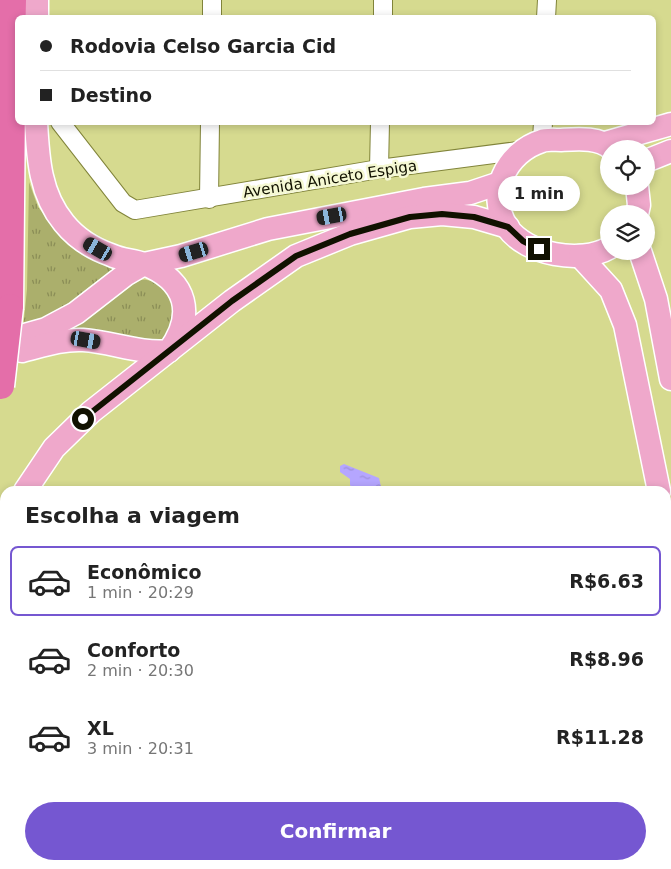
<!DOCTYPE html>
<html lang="pt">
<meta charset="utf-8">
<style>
:root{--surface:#fff;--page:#f2f2f2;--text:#222;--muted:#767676;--line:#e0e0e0;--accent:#7557d1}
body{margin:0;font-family:"DejaVu Sans",sans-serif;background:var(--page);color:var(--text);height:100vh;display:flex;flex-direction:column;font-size:19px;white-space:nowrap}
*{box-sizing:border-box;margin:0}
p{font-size:16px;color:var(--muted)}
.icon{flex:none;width:28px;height:28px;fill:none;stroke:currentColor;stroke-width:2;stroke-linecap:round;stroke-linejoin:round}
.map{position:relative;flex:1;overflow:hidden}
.sheet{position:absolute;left:0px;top:486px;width:671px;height:384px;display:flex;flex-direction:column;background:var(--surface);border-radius:15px 15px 0 0;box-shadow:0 2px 8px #0003}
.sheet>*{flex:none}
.banner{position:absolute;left:15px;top:15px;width:641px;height:110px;border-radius:8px;box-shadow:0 2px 8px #0003;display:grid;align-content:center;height:110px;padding:0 25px;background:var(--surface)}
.tools{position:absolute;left:600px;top:140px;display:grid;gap:10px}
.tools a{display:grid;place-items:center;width:55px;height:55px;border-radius:50%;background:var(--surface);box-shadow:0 2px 8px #0003;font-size:25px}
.end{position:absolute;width:22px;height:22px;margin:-11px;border:6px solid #110;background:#fff;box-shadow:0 0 0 2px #fff}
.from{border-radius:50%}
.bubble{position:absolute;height:35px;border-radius:18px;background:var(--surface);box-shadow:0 2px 8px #0003;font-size:16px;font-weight:700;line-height:35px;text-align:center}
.car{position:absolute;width:15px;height:30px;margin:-15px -8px;border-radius:6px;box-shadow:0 0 4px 1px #0007;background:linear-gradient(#222 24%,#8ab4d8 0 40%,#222 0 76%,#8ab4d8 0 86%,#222 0)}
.banner b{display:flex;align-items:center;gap:18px;height:48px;font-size:19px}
.banner b+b{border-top:1px solid var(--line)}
.banner i{width:12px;height:12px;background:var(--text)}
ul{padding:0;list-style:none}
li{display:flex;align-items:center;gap:15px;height:70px;margin:0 10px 8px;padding:0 15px;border:2px solid transparent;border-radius:8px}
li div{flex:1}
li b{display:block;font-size:19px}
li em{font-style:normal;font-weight:700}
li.active{border-color:var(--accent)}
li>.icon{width:45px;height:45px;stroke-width:1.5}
h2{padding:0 25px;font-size:22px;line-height:60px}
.primary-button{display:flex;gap:10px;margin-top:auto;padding:10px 25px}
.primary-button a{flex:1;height:58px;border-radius:30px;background:var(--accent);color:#fff;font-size:20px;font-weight:700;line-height:58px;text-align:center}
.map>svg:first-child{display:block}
.grass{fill:url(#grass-tufts)}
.water{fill:url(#water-ripples)}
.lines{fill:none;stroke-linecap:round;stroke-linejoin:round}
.minor-casing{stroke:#81843a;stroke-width:20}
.major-casing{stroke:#fff;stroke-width:25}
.highway-casing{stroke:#fff;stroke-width:29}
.minor{stroke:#fff;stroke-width:18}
.major{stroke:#efa8cb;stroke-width:22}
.highway{stroke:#e46ea9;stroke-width:26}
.highway-bridge-casing{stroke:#fff;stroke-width:29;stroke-linecap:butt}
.highway-bridge{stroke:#e46ea9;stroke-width:26}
.route{stroke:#110;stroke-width:6}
.labels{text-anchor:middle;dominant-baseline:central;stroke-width:5;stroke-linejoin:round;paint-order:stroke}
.street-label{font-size:15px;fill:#110;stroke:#f5f8d3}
</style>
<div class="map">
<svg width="671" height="869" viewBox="0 0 671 869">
<defs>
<pattern id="grass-tufts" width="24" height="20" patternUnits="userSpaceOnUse" patternTransform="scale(1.25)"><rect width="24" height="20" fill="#abaf6c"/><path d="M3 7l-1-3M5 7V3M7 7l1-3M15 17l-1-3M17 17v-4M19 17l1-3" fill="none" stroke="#8a8d56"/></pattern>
<pattern id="water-ripples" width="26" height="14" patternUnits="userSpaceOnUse" patternTransform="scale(1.25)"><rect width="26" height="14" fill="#b5a6ff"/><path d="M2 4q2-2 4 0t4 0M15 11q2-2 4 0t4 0" fill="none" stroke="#9b8ed9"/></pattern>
</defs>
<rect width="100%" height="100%" fill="#d6da8f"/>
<g class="grass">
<polygon points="29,182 38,207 54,227 118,267 94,293 23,330 27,289"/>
<path d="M137,280C158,278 166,288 176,306L168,336L158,344L58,335Z"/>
</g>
<polygon class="water" points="344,464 379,478 382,491 353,489 350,485 350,479 340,472 340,466"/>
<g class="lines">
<defs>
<g id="minor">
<polyline points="212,18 212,0"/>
<polyline points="383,18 383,0"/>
<polyline points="546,18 547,0"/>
<polyline points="60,122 123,203 135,210 379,169 525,150"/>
<polyline points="542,140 543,122"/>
<polyline points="379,169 380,122"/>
<polyline points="209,199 210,122"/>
<polyline points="666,626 671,624"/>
<polyline points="666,653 671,654"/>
</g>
<g id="major">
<polyline points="37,18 37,0"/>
<polyline points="605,143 671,124"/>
<polyline points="646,161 671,151"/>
<polyline points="637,214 639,205 637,186"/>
<path d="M609,248C581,264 526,255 507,227C486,194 506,152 542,141C547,139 555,140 561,140C578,139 599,137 612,149"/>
<polyline points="640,251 656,299 671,379"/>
<polyline points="580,256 611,290 625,325 659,491"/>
<polyline points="0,342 46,329 76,313 125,275 144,264 181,256 268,229 424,199 470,193 500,183"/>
<path d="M22,351C42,346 62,339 83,340C113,342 139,354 169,351C195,315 188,281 144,264C133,260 121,260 111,255C94,249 76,238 64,223C40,194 38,159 36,122"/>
<polyline points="25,491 54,448 91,412 232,301 296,256 350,234 410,217 442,214 474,217 508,227"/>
<polyline points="666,537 671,597"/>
<polyline points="0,548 5,534"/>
</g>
<polyline id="highway" points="10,307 13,0"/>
</defs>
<use href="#minor" class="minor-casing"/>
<use href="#major" class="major-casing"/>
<use href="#highway" class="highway-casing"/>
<use href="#minor" class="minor"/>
<use href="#major" class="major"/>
<use href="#highway" class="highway"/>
<defs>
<polyline id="highway-bridge" points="1,386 10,307"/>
</defs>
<use href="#highway-bridge" class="highway-bridge-casing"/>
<use href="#highway-bridge" class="highway-bridge"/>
</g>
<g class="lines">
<polyline class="route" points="83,419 232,301 296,256 350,234 410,217 442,214 474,217 508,227 523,241 539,249"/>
</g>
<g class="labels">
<g class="street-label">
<text transform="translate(330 179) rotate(-9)">Avenida Aniceto Espiga</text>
</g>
</g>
</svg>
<div class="tools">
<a><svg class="icon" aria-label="locate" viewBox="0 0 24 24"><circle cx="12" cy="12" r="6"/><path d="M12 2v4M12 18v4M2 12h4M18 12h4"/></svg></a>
<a><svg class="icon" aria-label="layers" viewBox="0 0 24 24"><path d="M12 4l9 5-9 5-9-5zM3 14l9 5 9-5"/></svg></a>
</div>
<i class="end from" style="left:83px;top:419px"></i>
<i class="end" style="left:539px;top:249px"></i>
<div class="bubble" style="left:498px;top:176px;width:82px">1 min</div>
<i class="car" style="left:332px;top:216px;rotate:260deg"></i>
<i class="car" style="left:98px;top:249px;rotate:300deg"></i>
<i class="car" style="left:194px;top:252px;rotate:253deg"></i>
<i class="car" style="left:86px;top:340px;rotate:100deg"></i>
<div class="banner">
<b><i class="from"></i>Rodovia Celso Garcia Cid</b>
<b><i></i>Destino</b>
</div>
<section class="sheet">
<h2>Escolha a viagem</h2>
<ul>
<li class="active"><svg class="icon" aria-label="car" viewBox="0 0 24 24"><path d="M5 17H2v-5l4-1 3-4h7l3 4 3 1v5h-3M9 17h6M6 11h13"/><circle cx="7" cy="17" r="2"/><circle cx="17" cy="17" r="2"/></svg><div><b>Econômico</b><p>1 min · 20:29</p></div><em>R$6.63</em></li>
<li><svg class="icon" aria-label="car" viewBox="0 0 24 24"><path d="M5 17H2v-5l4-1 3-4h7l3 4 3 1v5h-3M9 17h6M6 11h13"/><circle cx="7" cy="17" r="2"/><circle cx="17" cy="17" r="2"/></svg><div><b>Conforto</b><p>2 min · 20:30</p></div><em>R$8.96</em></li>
<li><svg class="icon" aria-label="car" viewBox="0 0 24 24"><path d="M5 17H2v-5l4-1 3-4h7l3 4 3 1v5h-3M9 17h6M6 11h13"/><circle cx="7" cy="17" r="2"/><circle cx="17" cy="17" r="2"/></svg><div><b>XL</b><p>3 min · 20:31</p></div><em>R$11.28</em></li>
</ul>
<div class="primary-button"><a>Confirmar</a></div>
</section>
</div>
